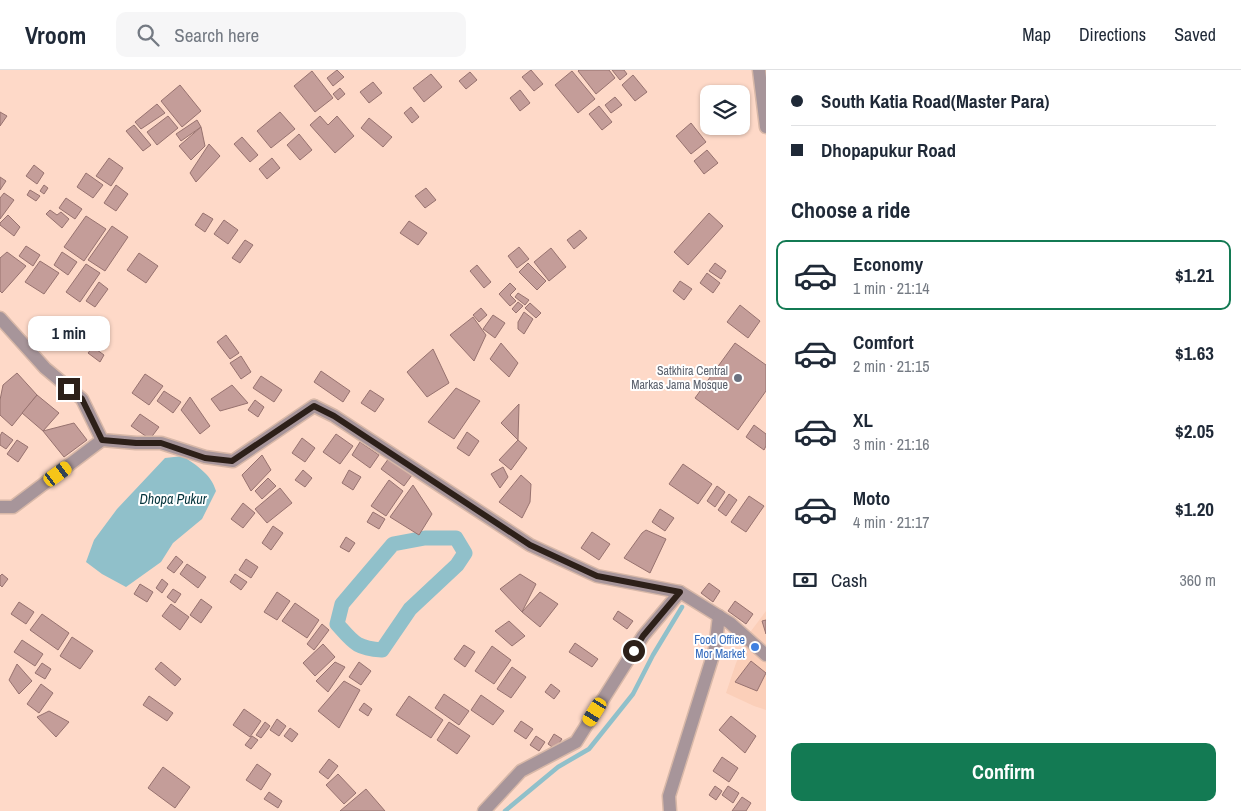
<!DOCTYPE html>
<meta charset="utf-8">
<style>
:root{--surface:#fff;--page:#f6f6f7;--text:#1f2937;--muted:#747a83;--line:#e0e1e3;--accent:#137a53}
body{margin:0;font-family:"Archivo Narrow",sans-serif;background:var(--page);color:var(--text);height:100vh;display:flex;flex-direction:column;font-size:19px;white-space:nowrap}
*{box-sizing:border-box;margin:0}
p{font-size:16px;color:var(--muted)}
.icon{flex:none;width:28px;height:28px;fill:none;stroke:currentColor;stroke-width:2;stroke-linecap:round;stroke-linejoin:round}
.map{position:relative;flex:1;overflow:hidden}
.details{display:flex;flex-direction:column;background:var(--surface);width:475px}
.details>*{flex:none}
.banner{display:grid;align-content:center;height:110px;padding:0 25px;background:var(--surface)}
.tools{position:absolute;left:700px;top:15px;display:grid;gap:10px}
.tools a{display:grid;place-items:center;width:50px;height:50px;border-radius:10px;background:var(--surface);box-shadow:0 1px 4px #0004;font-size:25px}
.end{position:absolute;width:22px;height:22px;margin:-11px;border:6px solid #2d2019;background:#fff;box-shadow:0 0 0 2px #fff}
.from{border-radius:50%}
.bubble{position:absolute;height:35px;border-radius:10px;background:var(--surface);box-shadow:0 1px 4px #0004;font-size:16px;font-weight:700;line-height:35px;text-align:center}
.car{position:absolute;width:15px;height:30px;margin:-15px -8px;border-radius:6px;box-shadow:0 0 4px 1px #0007;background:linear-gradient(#f5c518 24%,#345 0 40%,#f5c518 0 76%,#345 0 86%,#f5c518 0)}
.banner b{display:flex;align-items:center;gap:18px;height:48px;font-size:19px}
.banner b+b{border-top:1px solid var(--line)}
.banner i{width:12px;height:12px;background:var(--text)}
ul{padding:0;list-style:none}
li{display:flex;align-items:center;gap:15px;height:70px;margin:0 10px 8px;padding:0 15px;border:2px solid transparent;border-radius:10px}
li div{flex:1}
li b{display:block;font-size:19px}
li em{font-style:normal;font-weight:700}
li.selected{border-color:var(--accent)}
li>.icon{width:45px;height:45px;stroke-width:1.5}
h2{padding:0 25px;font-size:22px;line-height:60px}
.pay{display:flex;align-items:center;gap:12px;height:55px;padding:0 25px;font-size:19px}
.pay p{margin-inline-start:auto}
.button{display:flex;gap:10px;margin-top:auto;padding:10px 25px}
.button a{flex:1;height:58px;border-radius:10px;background:var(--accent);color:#fff;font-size:20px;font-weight:700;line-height:58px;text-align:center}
header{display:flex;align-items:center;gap:30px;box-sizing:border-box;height:70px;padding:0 25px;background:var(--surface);border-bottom:1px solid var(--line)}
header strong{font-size:24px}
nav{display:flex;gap:28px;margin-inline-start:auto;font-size:18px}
.search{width:350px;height:45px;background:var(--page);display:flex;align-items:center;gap:12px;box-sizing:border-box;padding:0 18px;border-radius:10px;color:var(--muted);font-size:19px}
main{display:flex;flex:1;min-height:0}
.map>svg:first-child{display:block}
.built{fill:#fbcfb9}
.water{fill:#90c0ca}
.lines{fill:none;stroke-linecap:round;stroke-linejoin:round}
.stream{stroke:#90c0ca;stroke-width:4.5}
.canal{stroke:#90c0ca;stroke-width:15}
.building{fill:#c49d99;stroke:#97726f}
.minor-casing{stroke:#d8b8a8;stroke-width:15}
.tertiary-casing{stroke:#d8b8a8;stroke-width:15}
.minor{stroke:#a7959a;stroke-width:12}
.tertiary{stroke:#a7959a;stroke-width:12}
.route{stroke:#2d2019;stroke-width:6}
.worship-dot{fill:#6b7280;stroke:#fff;stroke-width:2}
.shop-dot{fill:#3f7fe0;stroke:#fff;stroke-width:2}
.labels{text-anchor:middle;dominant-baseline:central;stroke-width:4;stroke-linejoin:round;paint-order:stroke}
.worship-label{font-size:12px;fill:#5b616d;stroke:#fff;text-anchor:end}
.shop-label{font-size:12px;fill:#366cbe;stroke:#fff;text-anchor:end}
.water-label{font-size:14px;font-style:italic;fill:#04343c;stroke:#fff}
</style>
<header>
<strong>Vroom</strong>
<div class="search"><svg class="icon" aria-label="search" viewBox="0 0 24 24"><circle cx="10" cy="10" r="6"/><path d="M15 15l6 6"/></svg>Search here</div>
<nav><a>Map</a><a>Directions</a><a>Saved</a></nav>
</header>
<main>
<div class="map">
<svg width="766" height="741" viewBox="0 0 766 741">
<rect width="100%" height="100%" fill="#fed9c8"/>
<polygon class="built" points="766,541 766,640 754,636 726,623 736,593 751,561"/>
<path class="water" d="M183,386C197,396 211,404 216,421L202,449L173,473L161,492L126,517L102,504L86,492L94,470L117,439L165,388Z"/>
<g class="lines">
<polyline class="stream" points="505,741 558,697 589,679 633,624 653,585 682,537"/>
<path class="canal" d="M425,468H456L465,483L457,495L410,539L382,580C356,578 354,573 337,554L342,534L393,474Z"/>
</g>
<g class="building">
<polygon points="337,0 344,7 333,16 327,8"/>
<polygon points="531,0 543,14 534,21 522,7"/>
<polygon points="579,0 609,0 615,8 596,24 578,1"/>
<polygon points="612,0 624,0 627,4 620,10"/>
<polygon points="312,1 333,28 315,42 294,16"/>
<polygon points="572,1 595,29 578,43 555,15"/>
<polygon points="470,2 477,10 466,19 459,11"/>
<polygon points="431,4 442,17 424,32 413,18"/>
<polygon points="633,5 647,22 635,31 622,15"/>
<polygon points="373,12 382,23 369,33 360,22"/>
<polygon points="180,15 201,41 182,57 161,31"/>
<polygon points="340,18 345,24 338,30 333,24"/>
<polygon points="520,20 530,33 520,41 510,28"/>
<polygon points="615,27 622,35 611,43 605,35"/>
<polygon points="157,34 165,43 141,59 135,52"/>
<polygon points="599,36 612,52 602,60 589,44"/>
<polygon points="411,37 419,47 412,53 404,43"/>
<polygon points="0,42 7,46 0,56"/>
<polygon points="280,42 295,59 271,78 257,61"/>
<polygon points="168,46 178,58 157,75 147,62"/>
<polygon points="320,46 328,55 337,46 354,66 335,83 310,55"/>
<polygon points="369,48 392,67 383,77 361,58"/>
<polygon points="197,50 201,57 181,71 176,64"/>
<polygon points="691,53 706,72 691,84 676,66"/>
<polygon points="134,55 151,75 143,81 126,61"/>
<polygon points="201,57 205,76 191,90 179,76"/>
<polygon points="299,64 312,80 300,90 287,75"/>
<polygon points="242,67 258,85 250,92 234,74"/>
<polygon points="209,74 220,86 196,112 190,103"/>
<polygon points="707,80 718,93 704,104 694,91"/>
<polygon points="109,88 123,98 111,116 96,106"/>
<polygon points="272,88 280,98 267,109 259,99"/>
<polygon points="34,95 44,103 37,114 26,106"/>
<polygon points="86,103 103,115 93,128 77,117"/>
<polygon points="0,107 6,111 0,120"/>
<polygon points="44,115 48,118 44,124 40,121"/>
<polygon points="116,115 128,124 116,141 104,133"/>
<polygon points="426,118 436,130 425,138 415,126"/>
<polygon points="30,120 40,126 36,131 27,125"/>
<polygon points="4,123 14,130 0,149 0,128"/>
<polygon points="66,128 82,139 75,149 59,138"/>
<polygon points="50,140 57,145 61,142 69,149 62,158 46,144"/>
<polygon points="203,143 213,149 205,162 195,155"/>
<polygon points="709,143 723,156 688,195 674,182"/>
<polygon points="8,145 20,157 14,166 0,155 0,153"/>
<polygon points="86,146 106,159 84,191 64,177"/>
<polygon points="224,150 238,160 228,174 214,164"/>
<polygon points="409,151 427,163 418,175 400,163"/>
<polygon points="112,156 128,167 105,201 88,190"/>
<polygon points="580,160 587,168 574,179 567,170"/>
<polygon points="245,170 253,175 240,193 232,188"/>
<polygon points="26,176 40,185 33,196 19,186"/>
<polygon points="519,177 529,189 517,198 508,186"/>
<polygon points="551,178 566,197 549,211 534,192"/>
<polygon points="7,182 26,196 2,223 0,221 0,188"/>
<polygon points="62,182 77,192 68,205 54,195"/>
<polygon points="139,183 158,196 146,213 127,200"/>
<polygon points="40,191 59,203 44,224 25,212"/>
<polygon points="528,193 546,211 537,220 519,202"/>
<polygon points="715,193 726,201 721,209 709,201"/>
<polygon points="86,194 100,203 80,232 66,222"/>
<polygon points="477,195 491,212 484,218 470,201"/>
<polygon points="707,203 720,213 713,223 700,213"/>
<polygon points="680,211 692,219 684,230 673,221"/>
<polygon points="99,212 108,219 95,237 86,231"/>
<polygon points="510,213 516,219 510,225 516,231 510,236 499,224"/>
<polygon points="518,223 529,230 525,235 515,227"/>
<polygon points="518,232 523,236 516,243 512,239"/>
<polygon points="530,233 541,243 536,248 525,238"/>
<polygon points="740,235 760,251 748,268 727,252"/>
<polygon points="481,238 487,245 479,252 473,245"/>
<polygon points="524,242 533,249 524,264 518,259 518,252"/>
<polygon points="493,245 505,253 495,268 483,259"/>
<polygon points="473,247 486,265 474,291 450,265"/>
<polygon points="226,265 239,283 230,289 217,272"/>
<polygon points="501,273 518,293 509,307 490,289"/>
<polygon points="735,273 766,295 766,321 738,360 695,328"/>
<polygon points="93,277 104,285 100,292 88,283"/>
<polygon points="433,279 449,313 427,327 407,302"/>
<polygon points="241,286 251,302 241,309 230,293"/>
<polygon points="321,301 350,321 343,332 314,312"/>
<polygon points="17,303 37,325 12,356 0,345 0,330 3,315"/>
<polygon points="145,304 163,316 149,335 132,323"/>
<polygon points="261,306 282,320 274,332 253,318"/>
<polygon points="232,315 248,333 220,341 211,329"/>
<polygon points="456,318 480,331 454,369 428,352"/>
<polygon points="370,320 384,329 375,342 361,333"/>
<polygon points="164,321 181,332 173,343 157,331"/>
<polygon points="37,325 59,343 43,361 22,343"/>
<polygon points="190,327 210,356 200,364 181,340"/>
<polygon points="255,330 264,337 258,347 248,340"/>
<polygon points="519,334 518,370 501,353"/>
<polygon points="140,344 159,357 150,369 131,356"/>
<polygon points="74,353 87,370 64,387 43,361"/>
<polygon points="754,355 766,364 766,376 764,380 746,367"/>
<polygon points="2,362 13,370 6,379 0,375 0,366"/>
<polygon points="467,362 479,371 469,386 457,378"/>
<polygon points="336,364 353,376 340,394 323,382"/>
<polygon points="302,368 315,378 305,392 292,383"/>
<polygon points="17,370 28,377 18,392 7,384"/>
<polygon points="518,370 527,378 511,400 499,390"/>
<polygon points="360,372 379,385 370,398 352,385"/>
<polygon points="262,385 271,400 251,421 242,405"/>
<polygon points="389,388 412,405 404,416 381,399"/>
<polygon points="683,394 712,414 698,434 669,414"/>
<polygon points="503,397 508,407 500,418 491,404"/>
<polygon points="303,400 312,408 305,417 295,410"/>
<polygon points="349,400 361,407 353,420 342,413"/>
<polygon points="521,405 531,414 530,432 522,448 499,432"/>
<polygon points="268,408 276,416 262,429 255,421"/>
<polygon points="389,410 403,421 386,446 371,436"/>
<polygon points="413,415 432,444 419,465 390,447"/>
<polygon points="717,416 725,422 715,437 707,431"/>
<polygon points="280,418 292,433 267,453 255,439"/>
<polygon points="729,424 737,430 726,446 718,440"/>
<polygon points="749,426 764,436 746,462 731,452"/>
<polygon points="243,433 255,443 243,458 231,449"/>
<polygon points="660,439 674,448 665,461 652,452"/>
<polygon points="373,442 385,449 379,459 367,452"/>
<polygon points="273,456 283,463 271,480 262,473"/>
<polygon points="646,460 666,469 650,503 624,488 642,463"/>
<polygon points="592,462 610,474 599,490 581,478"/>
<polygon points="346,467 355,473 349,482 340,477"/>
<polygon points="176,486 183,492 174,503 167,498"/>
<polygon points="246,489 258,497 251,508 239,500"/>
<polygon points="187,494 206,507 198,518 180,504"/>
<polygon points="2,504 8,509 2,517 0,515 0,506"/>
<polygon points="235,504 247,512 241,520 230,512"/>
<polygon points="520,504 536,514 522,542 500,519"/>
<polygon points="162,509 168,514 162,523 156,518"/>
<polygon points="709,513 720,521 713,532 701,523"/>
<polygon points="140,514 153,522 147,532 134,524"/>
<polygon points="173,519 181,524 175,533 167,527"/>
<polygon points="277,522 290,531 277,550 264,542"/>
<polygon points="540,522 558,534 540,557 522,542"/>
<polygon points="201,529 212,537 201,553 190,545"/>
<polygon points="735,531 753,544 746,554 728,541"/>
<polygon points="19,532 34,542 26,554 11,544"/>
<polygon points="295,533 319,550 307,568 282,551"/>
<polygon points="171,534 189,547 180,560 162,546"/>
<polygon points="618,541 633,551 627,559 613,549"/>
<polygon points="42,544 69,563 58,580 30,560"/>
<polygon points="766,550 766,564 762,551"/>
<polygon points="509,551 525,566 512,576 495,561"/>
<polygon points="322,554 329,560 314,580 307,574"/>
<polygon points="72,567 93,581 80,599 60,586"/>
<polygon points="22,570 43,584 35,596 14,582"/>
<polygon points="575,573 598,589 592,597 569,582"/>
<polygon points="323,574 335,587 315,606 303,593"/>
<polygon points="464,575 475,582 465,597 454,589"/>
<polygon points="492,576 511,590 494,614 475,601"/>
<polygon points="751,591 766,603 757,621 735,612"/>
<polygon points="161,592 181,609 175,616 155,599"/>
<polygon points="335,592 345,597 328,622 316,611"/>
<polygon points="359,592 371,601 361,615 349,607"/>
<polygon points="42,593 51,599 45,609 35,603"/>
<polygon points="17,594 32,611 19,624 9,610"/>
<polygon points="512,597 526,607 511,628 497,619"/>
<polygon points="344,611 360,620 339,658 318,641"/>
<polygon points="41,614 53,623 39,643 27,634"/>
<polygon points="551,614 560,621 554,629 545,622"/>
<polygon points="444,624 469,641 459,655 435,638"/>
<polygon points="481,625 504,641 493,655 471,640"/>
<polygon points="149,626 173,643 167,651 143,635"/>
<polygon points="409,626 443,650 431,668 396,645"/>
<polygon points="364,633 372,639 368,646 359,640"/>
<polygon points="244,639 261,651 250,667 233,655"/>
<polygon points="49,641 69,652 56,667 37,647"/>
<polygon points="731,646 756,666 745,683 719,660"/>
<polygon points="277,649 286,656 279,666 270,660"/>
<polygon points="521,651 533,659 526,669 514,661"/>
<polygon points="265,652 270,656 261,668 256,665"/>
<polygon points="449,652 470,666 457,684 437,670"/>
<polygon points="290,658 298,664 292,672 284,666"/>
<polygon points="554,664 562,669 555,679 548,674"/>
<polygon points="252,666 258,670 251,679 245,675"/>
<polygon points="536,666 545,672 539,681 530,675"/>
<polygon points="722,687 738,698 729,712 713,701"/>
<polygon points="329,689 338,696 328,709 319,702"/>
<polygon points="257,694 271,704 261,720 246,710"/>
<polygon points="163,697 190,717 175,738 148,718"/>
<polygon points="338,704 356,723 344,734 326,715"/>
<polygon points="715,716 722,721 716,730 709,725"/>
<polygon points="728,716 739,723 733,733 722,725"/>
<polygon points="366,719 385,741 340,741"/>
<polygon points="269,722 282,731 278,738 264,729"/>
<polygon points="742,727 751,733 746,741 732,741"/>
</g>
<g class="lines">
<defs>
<g id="minor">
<polyline points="314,336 334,346 530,475 597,506 680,522 730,553 766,585"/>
<polyline points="670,741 669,726 715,579 719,546"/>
</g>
<g id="tertiary">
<polyline points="759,0 766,57"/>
<polyline points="0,248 45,298 82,329 102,370 136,373 161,373 205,387 233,391 314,336"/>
<polyline points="0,437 13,437 102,370"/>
<polyline points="484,741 521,701 576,672 643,566 680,522"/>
</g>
</defs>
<use href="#minor" class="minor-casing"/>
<use href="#tertiary" class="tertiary-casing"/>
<use href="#minor" class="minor"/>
<use href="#tertiary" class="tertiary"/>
</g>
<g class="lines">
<polyline class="route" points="69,319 82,329 102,370 136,373 161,373 205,388 232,391 314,336 334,346 530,475 597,506 680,522 643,566 634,581"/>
</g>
<circle class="worship-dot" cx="738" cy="308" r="5"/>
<circle class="shop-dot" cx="755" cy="577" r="5"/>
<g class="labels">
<g class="worship-label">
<text x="728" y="301">Satkhira Central<tspan x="728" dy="14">Markas Jama Mosque</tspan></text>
</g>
<g class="shop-label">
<text x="745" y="570">Food Office<tspan x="745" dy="14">Mor Market</tspan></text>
</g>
<g class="water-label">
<text x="173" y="429">Dhopa Pukur</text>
</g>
</g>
</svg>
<div class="tools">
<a><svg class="icon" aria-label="layers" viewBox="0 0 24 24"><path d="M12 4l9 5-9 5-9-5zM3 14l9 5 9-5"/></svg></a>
</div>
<i class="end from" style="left:634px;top:581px"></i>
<i class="end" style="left:69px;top:319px"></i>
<div class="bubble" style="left:28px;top:246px;width:82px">1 min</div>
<i class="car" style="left:58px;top:404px;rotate:54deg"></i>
<i class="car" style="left:595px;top:642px;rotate:212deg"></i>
</div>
<section class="details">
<div class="banner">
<b><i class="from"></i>South Katia Road(Master Para)</b>
<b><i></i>Dhopapukur Road</b>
</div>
<h2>Choose a ride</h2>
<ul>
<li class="selected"><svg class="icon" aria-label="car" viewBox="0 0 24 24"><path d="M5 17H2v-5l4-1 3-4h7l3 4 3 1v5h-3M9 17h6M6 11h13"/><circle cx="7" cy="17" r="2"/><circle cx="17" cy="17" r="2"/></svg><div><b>Economy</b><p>1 min · 21:14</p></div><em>$1.21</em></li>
<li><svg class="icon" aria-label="car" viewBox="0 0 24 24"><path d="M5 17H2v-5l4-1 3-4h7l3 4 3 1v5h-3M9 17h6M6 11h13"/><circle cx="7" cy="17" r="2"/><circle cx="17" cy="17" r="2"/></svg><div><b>Comfort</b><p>2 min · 21:15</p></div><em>$1.63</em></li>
<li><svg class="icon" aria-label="car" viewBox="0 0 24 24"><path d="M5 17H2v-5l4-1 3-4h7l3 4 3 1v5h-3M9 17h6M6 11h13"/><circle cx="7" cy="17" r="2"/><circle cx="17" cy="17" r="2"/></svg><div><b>XL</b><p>3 min · 21:16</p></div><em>$2.05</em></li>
<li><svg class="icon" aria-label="car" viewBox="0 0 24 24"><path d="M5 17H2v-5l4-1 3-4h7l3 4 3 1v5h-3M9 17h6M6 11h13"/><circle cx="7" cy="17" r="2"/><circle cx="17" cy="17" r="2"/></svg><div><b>Moto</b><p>4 min · 21:17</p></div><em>$1.20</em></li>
</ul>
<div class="pay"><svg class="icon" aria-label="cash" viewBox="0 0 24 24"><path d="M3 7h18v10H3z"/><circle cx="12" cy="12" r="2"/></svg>Cash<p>360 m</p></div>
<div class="button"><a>Confirm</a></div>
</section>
</main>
